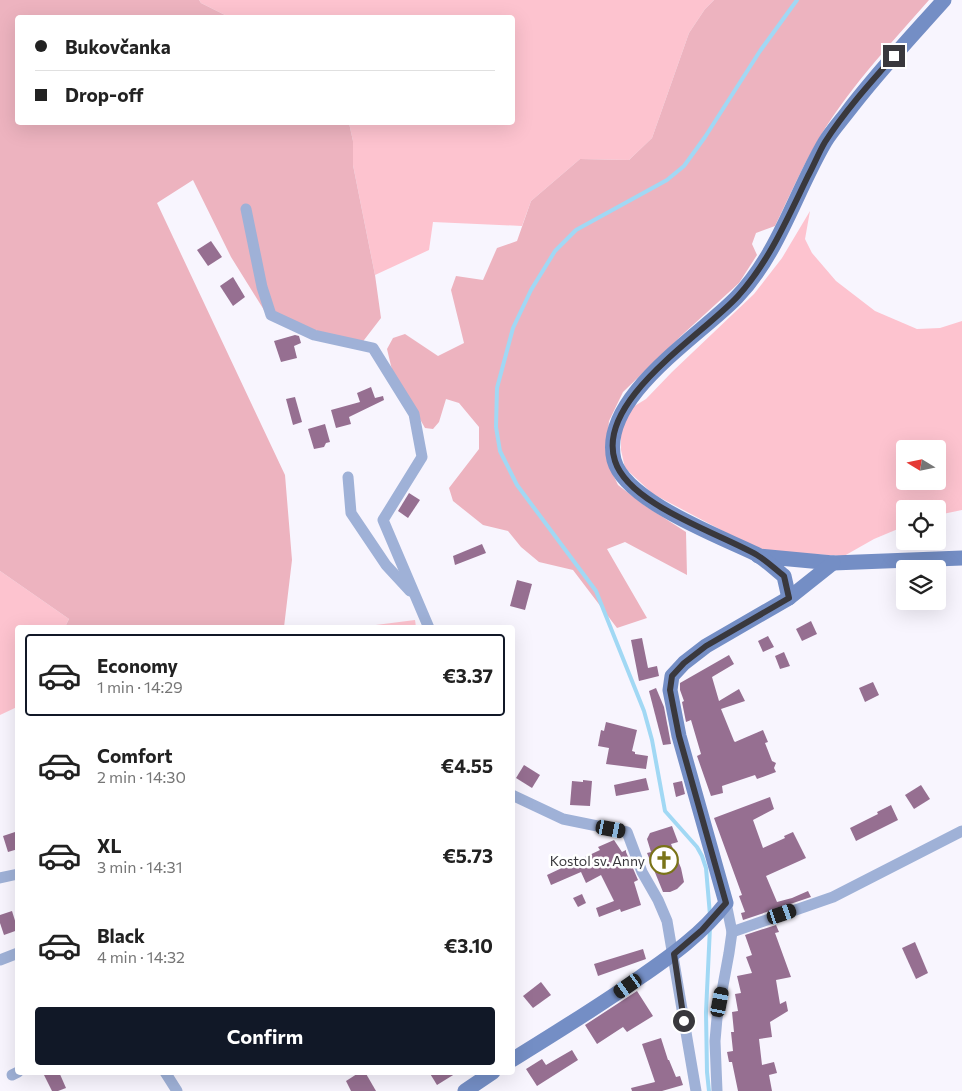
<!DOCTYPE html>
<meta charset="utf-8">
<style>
:root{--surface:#fff;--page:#f2f2f2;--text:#222;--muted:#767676;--line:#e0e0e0;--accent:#111827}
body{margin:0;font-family:Commissioner,sans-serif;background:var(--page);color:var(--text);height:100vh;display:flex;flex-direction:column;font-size:19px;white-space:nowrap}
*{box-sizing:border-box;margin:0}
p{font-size:16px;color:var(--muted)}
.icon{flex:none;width:28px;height:28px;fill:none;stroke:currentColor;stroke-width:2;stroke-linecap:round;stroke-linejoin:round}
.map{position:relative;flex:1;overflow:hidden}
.drawer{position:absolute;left:15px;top:625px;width:500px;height:450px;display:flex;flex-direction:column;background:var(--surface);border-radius:5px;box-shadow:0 5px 20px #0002}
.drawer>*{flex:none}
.top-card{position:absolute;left:15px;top:15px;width:500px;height:110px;border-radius:5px;box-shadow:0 5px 20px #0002;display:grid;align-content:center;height:110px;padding:0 20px;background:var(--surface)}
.needle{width:32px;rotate:280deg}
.controls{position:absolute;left:896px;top:440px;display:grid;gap:10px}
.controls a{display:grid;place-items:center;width:50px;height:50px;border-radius:5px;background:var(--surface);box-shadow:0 5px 20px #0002;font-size:25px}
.end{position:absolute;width:22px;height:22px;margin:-11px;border:6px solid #39383d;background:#fff;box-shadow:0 0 0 2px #fff}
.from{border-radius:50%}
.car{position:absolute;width:15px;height:30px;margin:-15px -8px;border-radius:6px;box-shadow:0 0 4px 1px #0007;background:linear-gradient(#222 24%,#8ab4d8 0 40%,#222 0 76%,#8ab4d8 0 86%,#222 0)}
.top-card b{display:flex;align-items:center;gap:18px;height:48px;font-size:19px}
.top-card b+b{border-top:1px solid var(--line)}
.top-card i{width:12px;height:12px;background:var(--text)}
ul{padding:9px 0 0;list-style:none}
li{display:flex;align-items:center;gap:15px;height:82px;margin:0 10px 8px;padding:0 10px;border:2px solid transparent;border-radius:5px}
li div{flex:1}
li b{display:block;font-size:19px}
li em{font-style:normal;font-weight:700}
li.current{border-color:var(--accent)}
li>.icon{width:45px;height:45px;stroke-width:1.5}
.action{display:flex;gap:10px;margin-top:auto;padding:10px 20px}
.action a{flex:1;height:58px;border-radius:5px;background:var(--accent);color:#fff;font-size:20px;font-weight:700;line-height:58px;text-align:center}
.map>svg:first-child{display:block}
.green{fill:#fdc3cf;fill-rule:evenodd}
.forest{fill:#edb3bf}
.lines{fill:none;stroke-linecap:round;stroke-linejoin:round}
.stream{stroke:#a1d8f4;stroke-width:4}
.building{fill:#966f91}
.street{stroke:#9fb1d7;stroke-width:11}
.secondary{stroke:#748ec5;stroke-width:15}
.route{stroke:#39383d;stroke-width:6}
.labels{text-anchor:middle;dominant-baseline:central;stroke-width:5;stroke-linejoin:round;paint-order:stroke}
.poi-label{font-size:14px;fill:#39383d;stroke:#fff;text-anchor:end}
</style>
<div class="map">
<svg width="962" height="1091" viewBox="0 0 962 1091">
<rect width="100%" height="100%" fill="#f8f5fe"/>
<g class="green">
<polygon points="199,0 714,0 705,9 689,33 652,138 629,160 580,159 531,201 522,226 433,222 429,250 375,275 353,165 353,141 349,123 512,122 512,18 229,17 201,3"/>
<path d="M810,211L805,239L812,253L836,281L875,311L917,329L940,328L962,321V510L938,515V509H905V526L874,539L844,556L761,551L653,494L625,468L621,450V432L628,410L646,399L672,372L754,294L782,258ZM905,449H938V481H905Z"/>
<polygon points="0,571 69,619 65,627 18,628 17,707 0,715"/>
<polygon points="415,620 416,627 360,627"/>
</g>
<g class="forest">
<polygon points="0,0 199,0 201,3 229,17 18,18 18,122 349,123 353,141 353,165 375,275 381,318 361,344 287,322 264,310 231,257 193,180 157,203 285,475 292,560 284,627 65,627 69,619 0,571"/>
<path d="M714,0H929C888,47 845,92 814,147C800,172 788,199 775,226L756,233L752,244L757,255L739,283L682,335L623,392L609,421L606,450L610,468L618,485L644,505L686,532L687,575L625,542L607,549L647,618L617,628L573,570L539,562L521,547L508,531L483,525L453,501L449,488L479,449V427L459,403L446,399L439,422L433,429L425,428L392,370L387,349L393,338L405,334L438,356L464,343L451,290L456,276L483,280L497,248L517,241L531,201L580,159L629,160L652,138L689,33L705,9Z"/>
</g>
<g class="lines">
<g class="stream">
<polyline points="710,915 706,868 702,856 697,847 665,811 652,740 644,711 596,591 517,485 500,451 496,427 497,388 513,328 531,290 555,251 576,230 667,180 684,166 705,137 760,51 797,0"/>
<polyline points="709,1091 707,1072 706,1012 710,927"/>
</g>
</g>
<g class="building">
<polygon points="211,241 222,257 208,266 197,250"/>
<polygon points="233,277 245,297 233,306 220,286"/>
<polygon points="295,335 299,336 301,343 294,346 297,358 281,362 274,341"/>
<polygon points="371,387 375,398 383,396 384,400 349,417 351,424 336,428 331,410 360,402 357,393"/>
<polygon points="295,397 302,422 293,425 286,399"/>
<polygon points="325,424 330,442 326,443 324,447 314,449 308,429"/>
<polygon points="409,493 420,500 408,518 398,511"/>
<polygon points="482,544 486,553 455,565 453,556"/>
<polygon points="517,580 532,584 525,610 510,606"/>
<polygon points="811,621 817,634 802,641 796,629"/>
<polygon points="768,636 774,647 763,652 758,641"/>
<polygon points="642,638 648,668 657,666 659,676 639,681 631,640"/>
<polygon points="784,652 790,666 780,669 775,656"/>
<polygon points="729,655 734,664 712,677 719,701 739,689 745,701 721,709 734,741 735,742 763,730 768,742 765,743 772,761 776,763 774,768 776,772 757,779 755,775 722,786 723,793 711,796 697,756 701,754 691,720 686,722 682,702 684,701 680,690 680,683"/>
<polygon points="873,682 879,695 865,702 859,688"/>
<polygon points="656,688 664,707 671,744 663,745 649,691"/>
<polygon points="606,722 637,730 632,751 635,752 635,754 648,756 646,769 606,764 609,748 598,746 601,730 604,731"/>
<polygon points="524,765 540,775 532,788 516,778"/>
<polygon points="646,778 649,790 616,796 614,785"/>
<polygon points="583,780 592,781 590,806 570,805 572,781 583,782"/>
<polygon points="682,781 685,794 676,797 673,783"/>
<polygon points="921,785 930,799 914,809 905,795"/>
<polygon points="770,797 774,809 753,820 763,848 785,838 784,836 793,832 806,858 766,876 777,902 792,898 808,891 811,897 743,920 741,913 745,912 739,896 742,895 714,818"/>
<polygon points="891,805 898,820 856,841 850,828 878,814 877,812"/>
<polygon points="672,826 678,842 671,844 681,868 684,882 677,889 670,892 663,892 647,853 651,852 647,839 650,833"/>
<polygon points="18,831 18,849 8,852 3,836"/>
<polygon points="614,840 622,852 626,850 626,852 638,880 634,882 641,905 621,912 620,909 599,917 596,908 614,901 601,875 586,883 581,872 551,885 547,875 600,850 598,847"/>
<polygon points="582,894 586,903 578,907 573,898"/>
<polygon points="12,911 18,930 4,935 0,923 0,915"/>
<polygon points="776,925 779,932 775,933 791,977 776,980 780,1004 786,1001 788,1011 770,1022 772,1037 759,1039 762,1065 774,1062 777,1073 769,1075 772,1091 738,1091 732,1062 729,1062 727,1052 733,1051 731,1032 734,1032 732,1012 738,1011 735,994 741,993 737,976 752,973 746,957 752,955 745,935"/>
<polygon points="915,942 928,973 916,979 902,948"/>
<polygon points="643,949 646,959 598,976 594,964"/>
<polygon points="541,982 551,995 533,1008 523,996"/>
<polygon points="637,991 653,1016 627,1032 623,1027 597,1044 585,1025"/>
<polygon points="661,1038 668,1060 669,1060 676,1077 680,1076 683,1085 662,1091 632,1091 631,1088 655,1082 642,1044"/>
<polygon points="572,1050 578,1060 537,1086 526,1069 542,1059 546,1065"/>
<polygon points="51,1072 59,1072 66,1088 58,1091 52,1091 44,1075"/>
<polygon points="360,1072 365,1072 376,1091 351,1091 346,1081"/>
<polygon points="429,1072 458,1072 437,1085"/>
</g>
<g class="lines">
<g class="street">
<polyline points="246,209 262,287 271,315 314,335 373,348 414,414 422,457 383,520 429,628"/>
<polyline points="348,477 351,513 386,565 410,591"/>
<polyline points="512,795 563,819 627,832 642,872 658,900 667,921 696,1091"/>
<polyline points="0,878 18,874"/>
<polyline points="732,932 833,897 962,831"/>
<polyline points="0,960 18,953"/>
<polyline points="165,1072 177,1091"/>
<polyline points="12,1075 18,1072"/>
<polyline points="717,1091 715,1041 717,1018 729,953 732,932 726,903"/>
</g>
<g class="secondary">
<polyline points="758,556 833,563 962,558"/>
<path d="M789,598L784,576C775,569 766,560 756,554C719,536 625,501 614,460C599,397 700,336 737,297C779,253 795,193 825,142C831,132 839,123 846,114C876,74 911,37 944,0"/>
<path d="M512,1060C555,1033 598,1007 639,978C671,956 702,934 726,903L679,736L670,690L672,676L684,663L706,646L789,598L833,563"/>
<polyline points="465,1091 493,1072"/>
</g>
</g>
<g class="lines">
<path class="route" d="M684,1021L674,954L702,930L726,903L679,736L670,690L672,676L684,663L706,646L789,598L784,576C775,569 767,561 757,555C719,533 629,505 615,461C595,400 703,335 738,296C769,262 788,217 808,176C814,165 819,152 825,142C844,112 870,83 894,56"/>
</g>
<defs>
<symbol id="church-ring" viewBox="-11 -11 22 22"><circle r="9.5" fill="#fff" stroke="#7a7418" stroke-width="1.5"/><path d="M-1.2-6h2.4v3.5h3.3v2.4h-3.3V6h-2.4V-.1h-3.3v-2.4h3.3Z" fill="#7a7418"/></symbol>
</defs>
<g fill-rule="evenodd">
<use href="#church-ring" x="648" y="844" width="32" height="32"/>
</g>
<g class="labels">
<g class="poi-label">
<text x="645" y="860">Kostol sv. Anny</text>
</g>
</g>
</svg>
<div class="controls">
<a><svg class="needle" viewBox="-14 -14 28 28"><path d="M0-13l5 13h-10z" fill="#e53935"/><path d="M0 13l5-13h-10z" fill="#767676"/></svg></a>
<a><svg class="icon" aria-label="locate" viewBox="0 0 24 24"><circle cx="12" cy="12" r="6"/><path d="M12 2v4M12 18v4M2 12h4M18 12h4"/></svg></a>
<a><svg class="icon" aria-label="layers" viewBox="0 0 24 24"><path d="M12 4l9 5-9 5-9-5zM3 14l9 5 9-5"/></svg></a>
</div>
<i class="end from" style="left:684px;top:1021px"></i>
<i class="end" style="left:894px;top:56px"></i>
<i class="car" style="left:611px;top:829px;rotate:101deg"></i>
<i class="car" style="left:782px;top:914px;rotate:71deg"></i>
<i class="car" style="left:628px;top:986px;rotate:235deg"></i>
<i class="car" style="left:720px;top:1002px;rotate:11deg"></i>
<div class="top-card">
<b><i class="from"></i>Bukovčanka</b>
<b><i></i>Drop-off</b>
</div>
<section class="drawer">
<ul>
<li class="current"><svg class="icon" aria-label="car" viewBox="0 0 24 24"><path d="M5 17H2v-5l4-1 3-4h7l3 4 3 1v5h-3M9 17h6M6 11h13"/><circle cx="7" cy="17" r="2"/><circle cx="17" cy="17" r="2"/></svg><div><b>Economy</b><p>1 min · 14:29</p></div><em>€3.37</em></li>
<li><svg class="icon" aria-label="car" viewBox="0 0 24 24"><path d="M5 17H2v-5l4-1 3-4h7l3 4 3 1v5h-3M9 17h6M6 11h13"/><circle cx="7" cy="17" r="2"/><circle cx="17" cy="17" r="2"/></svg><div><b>Comfort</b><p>2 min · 14:30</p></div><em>€4.55</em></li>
<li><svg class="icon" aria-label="car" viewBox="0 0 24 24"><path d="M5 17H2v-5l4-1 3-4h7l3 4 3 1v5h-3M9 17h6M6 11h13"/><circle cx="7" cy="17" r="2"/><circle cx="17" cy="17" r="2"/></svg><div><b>XL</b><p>3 min · 14:31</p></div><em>€5.73</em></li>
<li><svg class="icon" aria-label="car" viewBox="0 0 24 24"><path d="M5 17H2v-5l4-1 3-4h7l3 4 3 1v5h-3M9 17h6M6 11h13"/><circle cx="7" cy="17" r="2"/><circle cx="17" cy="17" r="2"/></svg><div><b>Black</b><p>4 min · 14:32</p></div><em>€3.10</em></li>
</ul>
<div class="action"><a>Confirm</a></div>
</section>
</div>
